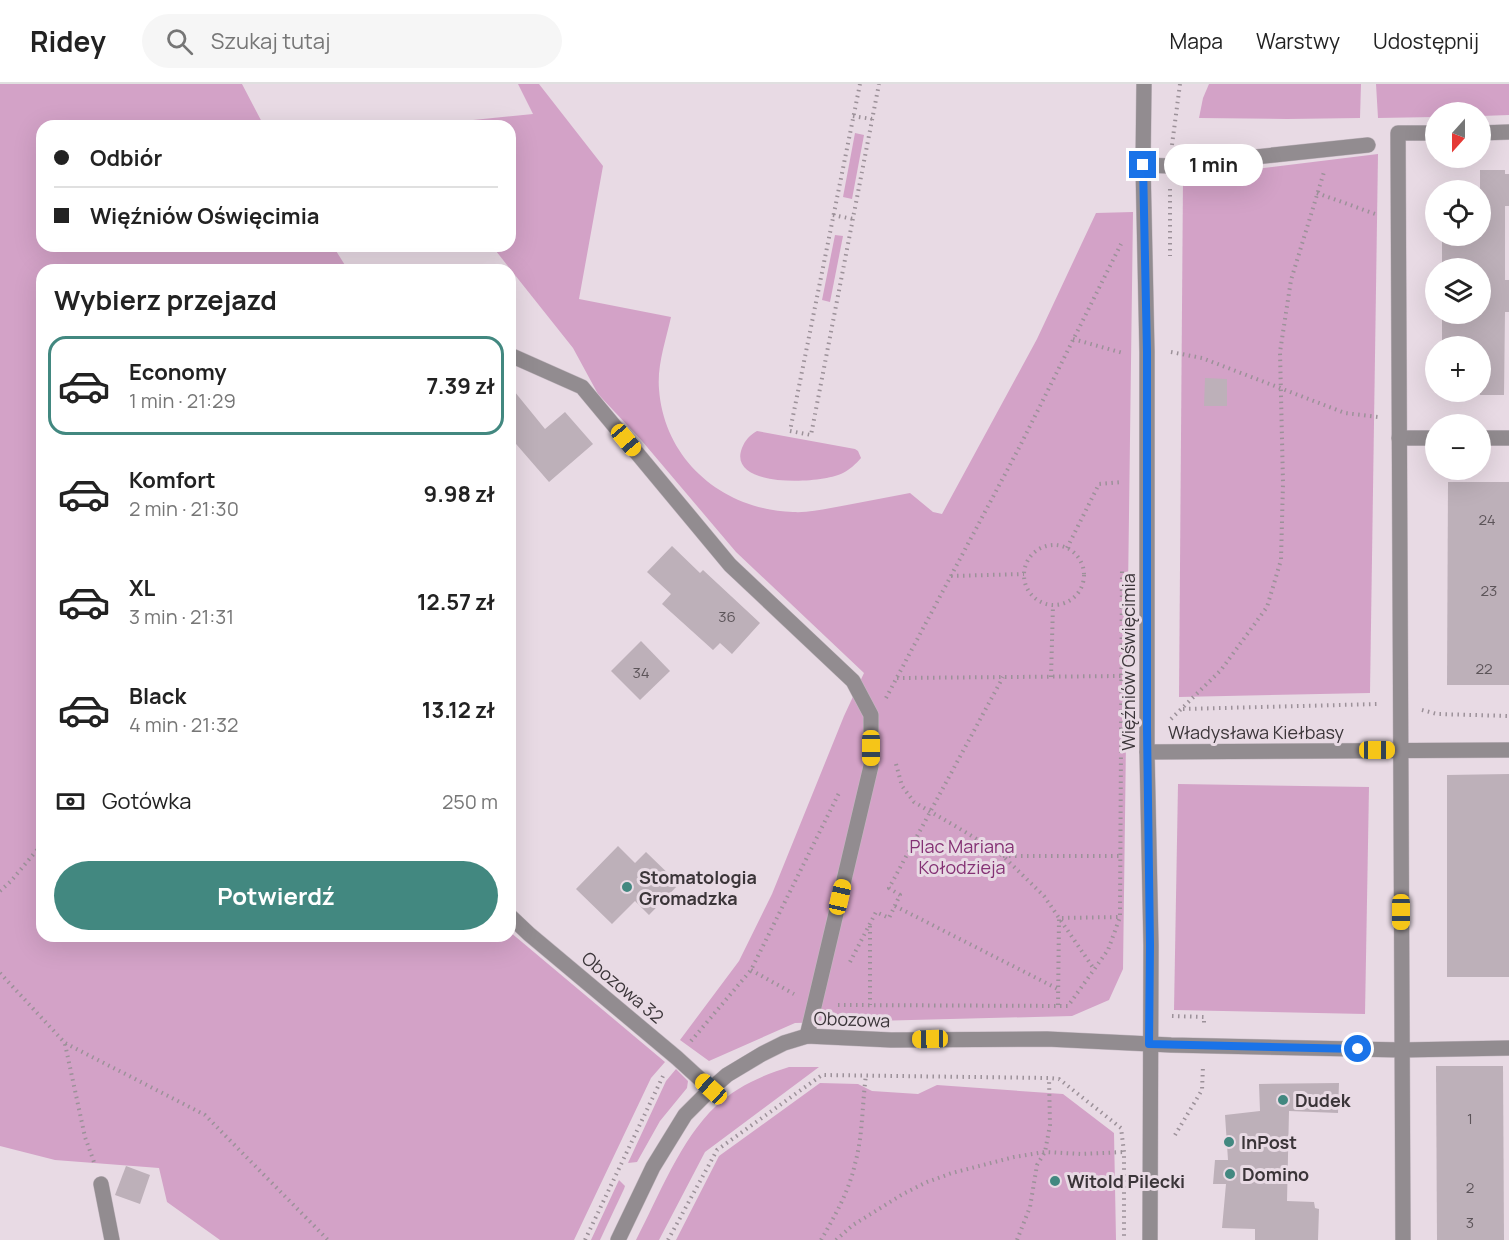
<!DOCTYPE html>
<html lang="pl">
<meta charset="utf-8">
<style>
:root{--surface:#fff;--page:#f6f6f6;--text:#222;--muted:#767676;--line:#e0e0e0;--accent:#428880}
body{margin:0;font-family:Manrope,sans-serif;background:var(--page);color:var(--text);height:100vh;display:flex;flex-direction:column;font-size:22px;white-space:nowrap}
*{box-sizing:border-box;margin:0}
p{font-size:20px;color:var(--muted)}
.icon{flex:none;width:33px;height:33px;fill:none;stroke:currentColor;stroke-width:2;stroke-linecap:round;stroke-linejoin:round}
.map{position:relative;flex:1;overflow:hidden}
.sheet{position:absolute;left:36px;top:180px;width:480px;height:678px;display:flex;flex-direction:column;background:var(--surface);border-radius:18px;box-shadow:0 6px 24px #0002}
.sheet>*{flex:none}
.hud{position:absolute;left:36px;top:36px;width:480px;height:132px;border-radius:18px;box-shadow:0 6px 24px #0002;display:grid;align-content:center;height:132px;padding:0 18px;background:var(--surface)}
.needle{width:39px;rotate:201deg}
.fabs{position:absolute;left:1425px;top:18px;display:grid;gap:12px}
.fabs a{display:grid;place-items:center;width:66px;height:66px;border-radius:50%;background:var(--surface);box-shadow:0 6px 24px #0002;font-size:30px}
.end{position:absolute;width:27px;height:27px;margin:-14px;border:8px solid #1a73e8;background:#fff;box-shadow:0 0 0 3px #fff}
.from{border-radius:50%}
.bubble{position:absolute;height:42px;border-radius:21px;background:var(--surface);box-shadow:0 6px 24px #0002;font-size:20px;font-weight:700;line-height:42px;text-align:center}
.car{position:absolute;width:18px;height:36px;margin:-18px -9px;border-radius:8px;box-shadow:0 0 4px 2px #0007;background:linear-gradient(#f5c518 24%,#345 0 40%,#f5c518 0 76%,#345 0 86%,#f5c518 0)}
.hud b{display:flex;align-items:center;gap:21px;height:57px;font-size:22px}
.hud b+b{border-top:2px solid var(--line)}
.hud i{width:15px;height:15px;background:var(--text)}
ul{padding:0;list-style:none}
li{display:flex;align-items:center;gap:18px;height:99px;margin:0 12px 9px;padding:0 6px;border:3px solid transparent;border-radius:18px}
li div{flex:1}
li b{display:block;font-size:22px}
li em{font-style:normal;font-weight:700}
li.current{border-color:var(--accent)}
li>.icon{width:54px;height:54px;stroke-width:1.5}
h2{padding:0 18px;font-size:27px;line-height:72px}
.pay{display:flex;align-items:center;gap:15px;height:66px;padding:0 18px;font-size:22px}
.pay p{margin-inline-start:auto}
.cta{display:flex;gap:12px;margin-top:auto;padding:12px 18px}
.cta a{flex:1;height:69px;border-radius:36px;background:var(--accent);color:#fff;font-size:24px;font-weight:700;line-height:69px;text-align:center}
header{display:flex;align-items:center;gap:36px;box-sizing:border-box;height:84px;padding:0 30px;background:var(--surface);border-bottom:2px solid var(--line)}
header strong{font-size:28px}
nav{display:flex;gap:33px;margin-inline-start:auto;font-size:21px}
.search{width:420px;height:54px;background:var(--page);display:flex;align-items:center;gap:15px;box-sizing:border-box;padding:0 21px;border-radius:33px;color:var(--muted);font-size:22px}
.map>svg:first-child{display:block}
.green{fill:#d3a2c7}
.building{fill:#bdb0b9}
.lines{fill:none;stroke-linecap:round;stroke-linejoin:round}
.minor-casing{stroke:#c5b9c2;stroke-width:16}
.path{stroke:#9c9199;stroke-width:4;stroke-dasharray:1.5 4.5;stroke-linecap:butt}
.minor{stroke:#928c90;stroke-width:15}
.route{stroke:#1a73e8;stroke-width:8}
.poi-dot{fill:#428880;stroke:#e8dae4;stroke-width:2}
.labels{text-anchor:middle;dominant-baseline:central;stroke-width:6;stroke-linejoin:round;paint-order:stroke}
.number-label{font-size:15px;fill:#5c5459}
.street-label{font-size:18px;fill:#3b3539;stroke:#e8dae4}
.park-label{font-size:18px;fill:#843174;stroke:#e8dae4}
.poi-label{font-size:18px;font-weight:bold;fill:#3b3539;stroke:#e8dae4;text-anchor:start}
</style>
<header>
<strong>Ridey</strong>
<div class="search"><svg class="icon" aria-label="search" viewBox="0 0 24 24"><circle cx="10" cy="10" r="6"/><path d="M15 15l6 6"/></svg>Szukaj tutaj</div>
<nav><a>Mapa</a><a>Warstwy</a><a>Udostępnij</a></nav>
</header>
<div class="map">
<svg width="1509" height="1156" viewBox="0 0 1509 1156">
<rect width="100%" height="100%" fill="#e8dae4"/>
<g class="green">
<polygon points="0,0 242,0 264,42 42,42 42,162 333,162 348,186 42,186 42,852 510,852 510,848 665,978 651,994 574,1156 220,1156 167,1118 159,1084 55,1076 0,1062"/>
<path d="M518,0H539L603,82L579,215L671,233C666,256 657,281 659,305C664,376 723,426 793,428C811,429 829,424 847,421C868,417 889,413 910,409L933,428L942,430L1037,255L1096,129L1133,128L1123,885L1109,916L1072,932L795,939L709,977L680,956L739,877L772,810L844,632L864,589L736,468L642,357L598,310L573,264L492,162H510V42H414L533,30Z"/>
<polygon points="1209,0 1361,0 1360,34 1287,35 1199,34 1203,14"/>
<polygon points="1376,0 1509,0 1509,31 1481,32 1480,28 1436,28 1435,33 1378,34"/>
<polygon points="855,49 864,51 852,115 843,113"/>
<polygon points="1378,70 1370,609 1179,613 1183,94"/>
<polygon points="835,151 843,152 830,218 822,216"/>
<path d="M757,347L855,365L858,367L861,374C856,380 849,386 843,389C823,400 726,405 742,364C745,356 750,351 757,347Z"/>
<polygon points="1178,700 1369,703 1365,930 1174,926"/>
<path d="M789,983H819L705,1068L659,1156H636C659,1112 680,1056 716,1022C736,1003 763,991 789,983Z"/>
<polygon points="676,985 688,997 687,1004 660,1037 637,1078 628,1079 666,997"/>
<polygon points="820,999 858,1000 872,1007 918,1010 937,1001 1063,1010 1114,1049 1116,1156 676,1156 719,1072"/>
<polygon points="619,1096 625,1102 624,1105 600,1156 591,1156"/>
</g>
<g class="building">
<polygon points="1480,86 1505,86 1505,90 1509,90 1509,122 1505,122 1505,196 1509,196 1509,228 1505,228 1504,311 1480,311 1480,262 1442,262 1442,230 1480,230 1480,184 1442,184 1442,152 1480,152"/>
<polygon points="1205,294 1227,295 1227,322 1204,322"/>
<polygon points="510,302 545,345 565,328 593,360 549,398 510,353"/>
<polygon points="1448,398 1509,398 1509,601 1447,601"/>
<polygon points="672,462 700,489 703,486 760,539 732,570 720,559 713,566 662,520 671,510 647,488"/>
<polygon points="641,557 670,587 640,616 611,587"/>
<polygon points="1509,690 1509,893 1447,893 1447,691"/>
<polygon points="618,762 635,779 646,768 679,800 649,831 635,817 612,840 576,805"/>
<polygon points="1436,982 1503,982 1504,1156 1437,1156"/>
<polygon points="1339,999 1338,1029 1289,1027 1287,1117 1314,1118 1315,1124 1319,1125 1318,1156 1255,1156 1255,1145 1222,1144 1226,1100 1213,1100 1215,1076 1228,1076 1225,1031 1260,1027 1259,1000"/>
<polygon points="126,1082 150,1091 140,1120 115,1111"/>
</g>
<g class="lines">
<defs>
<g id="minor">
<polyline points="1144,0 1143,81 1147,268 1147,668 1151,861 1150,1156"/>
<polyline points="1480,49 1509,48"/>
<polyline points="1143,81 1170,82 1368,61"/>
<polyline points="510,271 582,303 730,481 853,597 871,631 871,682 807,952"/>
<polyline points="1399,354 1436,354"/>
<polyline points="1480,354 1509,354"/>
<polyline points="1147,668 1509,666"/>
<polyline points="510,832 529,850 677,974 711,1005"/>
<polyline points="101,1100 112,1156"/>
<polyline points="618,1156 653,1083 685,1031 711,1005 727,991 762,970 784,959 807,952 891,956 1047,955 1171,961 1402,966 1509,964"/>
<polyline points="1403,1156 1398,49 1436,49"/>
</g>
</defs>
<use href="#minor" class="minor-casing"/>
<g class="path">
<polyline points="860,0 790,347 811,351 879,0"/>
<polyline points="853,32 872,35"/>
<polyline points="1172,61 1180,0"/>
<polyline points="1170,105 1170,172"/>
<polyline points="1317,109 1378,131"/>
<polyline points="833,131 853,135"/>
<polyline points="1073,255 1123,269"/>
<polyline points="1171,268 1202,274 1345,329 1378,333"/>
<circle cx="1054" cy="491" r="30"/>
<polyline points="1067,464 1099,400 1122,398"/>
<polyline points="951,492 1024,490"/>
<polyline points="1051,593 1053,521"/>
<polyline points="897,594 1121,592"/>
<polyline points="886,614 1020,362 1121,160"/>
<polyline points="1183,625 1379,620"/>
<polyline points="1422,626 1437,630 1509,632"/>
<polyline points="1171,635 1221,586 1267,523 1281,476 1283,399 1280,268 1291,196 1324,88"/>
<polyline points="896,680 902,702 914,718 967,749 1003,772 1044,812 1094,885"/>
<polyline points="1003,772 1120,772"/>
<polyline points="0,807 11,797 42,760"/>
<polyline points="895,822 1058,905"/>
<polyline points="870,842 870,921"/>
<polyline points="850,878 876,828 889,834 900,811 889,804 1003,593"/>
<polyline points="751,886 794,910"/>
<polyline points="0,889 65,959 205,1031 328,1156"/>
<polyline points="838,921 1068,922 1108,866 1120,833 1122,484"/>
<polyline points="1058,921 1059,834 1120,833"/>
<polyline points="1172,932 1204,933 1204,939"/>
<polyline points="691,957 751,886 840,707"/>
<polyline points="65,960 85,1053 95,1081"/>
<polyline points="1175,1051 1202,1006 1203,982"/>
<polyline points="585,1156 663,992"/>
<polyline points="668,1156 717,1066 822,991 1049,994 1059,995 1121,1044 1124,1068 1124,1156"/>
<path d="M821,1156C835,1132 849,1107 855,1080C863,1051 862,1021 866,991"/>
<polyline points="836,1156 853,1141 903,1110 927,1098 952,1089 1014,1073 1045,1068 1081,1070 1124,1068"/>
<polyline points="1017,1156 1030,1123 1037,1081 1045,1068 1050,1041 1049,994"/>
</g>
<use href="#minor" class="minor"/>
</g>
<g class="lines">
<polyline class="route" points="1143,81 1147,268 1147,644 1150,861 1149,960 1358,965"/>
</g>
<g class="poi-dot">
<circle cx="627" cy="803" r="6"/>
<circle cx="1283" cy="1016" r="6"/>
<circle cx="1229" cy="1058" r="6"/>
<circle cx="1230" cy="1090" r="6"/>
<circle cx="1055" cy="1097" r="6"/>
</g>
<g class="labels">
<g class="number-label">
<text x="1487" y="435">24</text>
<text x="1489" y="506">23</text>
<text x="727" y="532">36</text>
<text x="1484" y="584">22</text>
<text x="641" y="588">34</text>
<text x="1470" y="1034">1</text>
<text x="1470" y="1103">2</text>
<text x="1470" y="1138">3</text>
</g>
<g class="street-label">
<text transform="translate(1128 578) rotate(-90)">Więźniów Oświęcimia</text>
<text x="1256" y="648">Władysława Kiełbasy</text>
<text transform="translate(623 903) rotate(40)">Obozowa 32</text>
<text transform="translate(852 935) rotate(2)">Obozowa</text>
</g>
<g class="park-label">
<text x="962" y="762">Plac Mariana<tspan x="962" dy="21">Kołodzieja</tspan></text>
</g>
<g class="poi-label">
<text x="639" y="793">Stomatologia<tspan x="639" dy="21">Gromadzka</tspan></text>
<text x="1295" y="1016">Dudek</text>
<text x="1241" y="1058">InPost</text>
<text x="1242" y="1090">Domino</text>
<text x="1067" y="1097">Witold Pilecki</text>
</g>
</g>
</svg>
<div class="fabs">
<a><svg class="needle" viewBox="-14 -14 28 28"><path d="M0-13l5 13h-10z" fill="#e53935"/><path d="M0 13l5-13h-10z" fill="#767676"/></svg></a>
<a><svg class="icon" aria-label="locate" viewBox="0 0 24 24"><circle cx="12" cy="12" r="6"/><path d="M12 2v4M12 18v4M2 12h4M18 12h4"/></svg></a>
<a><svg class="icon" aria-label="layers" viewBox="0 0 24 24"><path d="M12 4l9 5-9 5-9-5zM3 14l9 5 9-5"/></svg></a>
<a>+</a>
<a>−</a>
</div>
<i class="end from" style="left:1358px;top:965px"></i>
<i class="end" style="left:1143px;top:81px"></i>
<div class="bubble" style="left:1164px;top:60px;width:99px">1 min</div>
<i class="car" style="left:626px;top:356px;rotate:140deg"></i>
<i class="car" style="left:871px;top:664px;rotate:180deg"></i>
<i class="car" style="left:1377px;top:666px;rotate:90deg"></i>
<i class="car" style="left:840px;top:813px;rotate:13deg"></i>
<i class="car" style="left:1401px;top:828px;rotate:180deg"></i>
<i class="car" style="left:930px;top:955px;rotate:269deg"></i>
<i class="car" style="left:711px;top:1005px;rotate:312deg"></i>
<div class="hud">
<b><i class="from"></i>Odbiór</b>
<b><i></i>Więźniów Oświęcimia</b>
</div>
<section class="sheet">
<h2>Wybierz przejazd</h2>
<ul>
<li class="current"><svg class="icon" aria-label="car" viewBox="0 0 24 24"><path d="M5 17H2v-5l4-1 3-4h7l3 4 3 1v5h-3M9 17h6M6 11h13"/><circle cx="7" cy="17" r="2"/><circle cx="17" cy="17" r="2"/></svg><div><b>Economy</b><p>1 min · 21:29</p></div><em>7.39 zł</em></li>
<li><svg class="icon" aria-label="car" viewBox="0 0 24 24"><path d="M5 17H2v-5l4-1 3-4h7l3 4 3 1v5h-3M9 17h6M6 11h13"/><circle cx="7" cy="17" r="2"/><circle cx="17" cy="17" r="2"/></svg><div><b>Komfort</b><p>2 min · 21:30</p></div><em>9.98 zł</em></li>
<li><svg class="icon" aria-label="car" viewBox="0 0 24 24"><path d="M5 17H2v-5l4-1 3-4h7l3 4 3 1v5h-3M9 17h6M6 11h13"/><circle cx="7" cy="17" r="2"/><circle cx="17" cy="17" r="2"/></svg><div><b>XL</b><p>3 min · 21:31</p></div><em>12.57 zł</em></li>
<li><svg class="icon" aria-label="car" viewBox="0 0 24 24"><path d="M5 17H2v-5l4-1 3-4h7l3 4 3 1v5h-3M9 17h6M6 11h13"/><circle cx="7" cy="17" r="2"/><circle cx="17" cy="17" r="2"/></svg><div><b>Black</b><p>4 min · 21:32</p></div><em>13.12 zł</em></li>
</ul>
<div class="pay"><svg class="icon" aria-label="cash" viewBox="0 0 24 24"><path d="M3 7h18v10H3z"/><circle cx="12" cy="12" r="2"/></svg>Gotówka<p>250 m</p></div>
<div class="cta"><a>Potwierdź</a></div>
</section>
</div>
